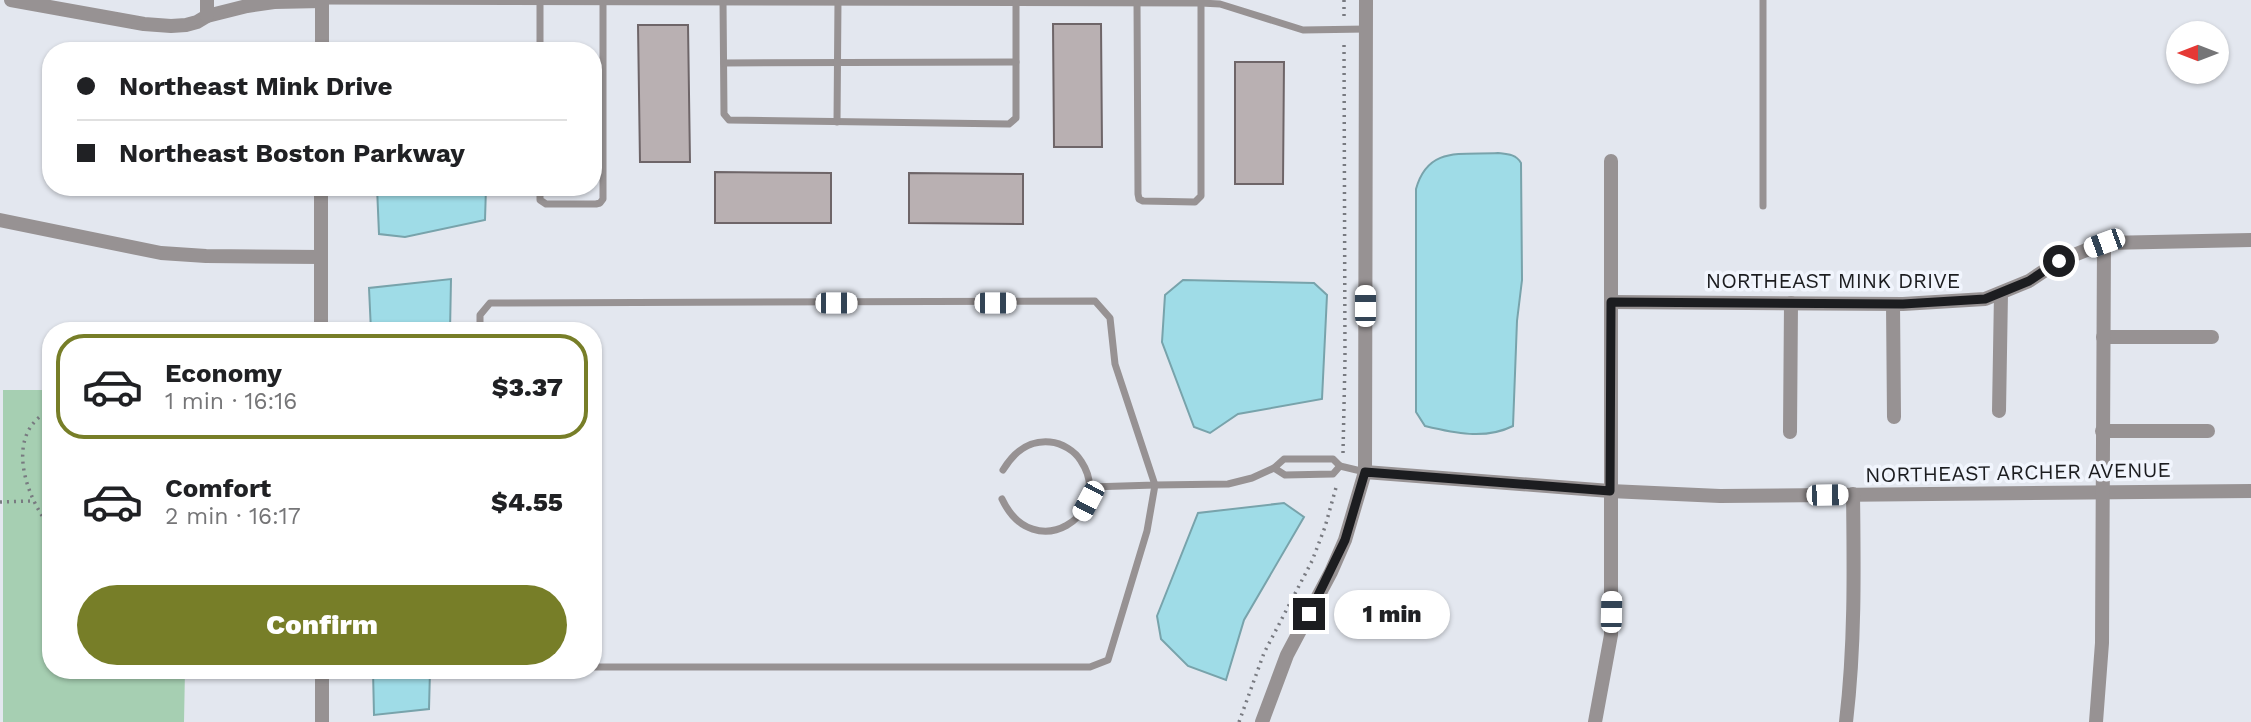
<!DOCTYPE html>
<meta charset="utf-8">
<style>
:root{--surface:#fff;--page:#f6f6f6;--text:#202124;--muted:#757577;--line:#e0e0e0;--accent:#777e28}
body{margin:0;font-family:"Work Sans",sans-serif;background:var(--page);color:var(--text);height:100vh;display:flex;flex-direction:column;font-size:26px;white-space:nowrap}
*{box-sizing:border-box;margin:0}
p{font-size:23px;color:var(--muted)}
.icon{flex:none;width:38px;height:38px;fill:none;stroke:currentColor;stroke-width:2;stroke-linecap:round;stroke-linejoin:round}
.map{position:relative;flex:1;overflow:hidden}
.panel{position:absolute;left:42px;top:322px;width:560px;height:357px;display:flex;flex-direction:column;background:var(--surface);border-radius:28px;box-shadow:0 2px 5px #0004}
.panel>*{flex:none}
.guide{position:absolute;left:42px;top:42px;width:560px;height:154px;border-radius:28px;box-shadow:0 2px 5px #0004;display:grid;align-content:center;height:154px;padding:0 35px;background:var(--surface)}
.needle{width:46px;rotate:270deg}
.buttons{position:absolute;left:2166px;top:21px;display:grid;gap:14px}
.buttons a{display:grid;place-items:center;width:63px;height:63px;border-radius:50%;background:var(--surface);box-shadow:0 2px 5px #0004;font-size:35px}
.end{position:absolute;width:32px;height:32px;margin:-16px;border:9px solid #1c1d20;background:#fff;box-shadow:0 0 0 4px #fff}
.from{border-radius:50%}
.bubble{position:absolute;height:49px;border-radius:24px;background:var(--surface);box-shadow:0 2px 5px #0004;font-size:23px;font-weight:800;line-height:49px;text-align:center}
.car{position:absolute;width:21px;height:42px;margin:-21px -10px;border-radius:9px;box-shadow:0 0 5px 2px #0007;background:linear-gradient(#fff 24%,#345 0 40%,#fff 0 76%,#345 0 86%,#fff 0)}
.guide b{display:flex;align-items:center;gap:24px;height:66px;font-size:26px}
.guide b+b{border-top:2px solid var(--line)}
.guide i{width:18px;height:18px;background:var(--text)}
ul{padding:12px 0 0;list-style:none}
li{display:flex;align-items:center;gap:21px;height:105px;margin:0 14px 10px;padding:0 21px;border:4px solid transparent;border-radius:28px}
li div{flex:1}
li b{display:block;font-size:26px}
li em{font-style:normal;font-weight:800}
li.current{border-color:var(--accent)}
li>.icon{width:63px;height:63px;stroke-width:1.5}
.action{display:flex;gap:14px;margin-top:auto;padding:14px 35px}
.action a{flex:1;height:80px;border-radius:42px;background:var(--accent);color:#fff;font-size:28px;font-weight:800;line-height:80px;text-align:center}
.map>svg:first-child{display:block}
.green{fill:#a6cfb2}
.water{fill:#9fdce7;stroke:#78a3ab;stroke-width:2}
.building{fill:#b9b0b2;stroke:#6e6568;stroke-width:2}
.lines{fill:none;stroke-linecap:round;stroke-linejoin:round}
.path{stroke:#787a80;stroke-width:3.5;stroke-dasharray:2 5;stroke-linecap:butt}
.service{stroke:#979293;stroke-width:7}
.minor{stroke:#979293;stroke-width:14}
.route{stroke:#1c1d20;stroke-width:9}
.labels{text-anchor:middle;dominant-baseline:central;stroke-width:7;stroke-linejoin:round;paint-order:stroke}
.street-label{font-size:21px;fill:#1c1d20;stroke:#f1f5fd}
</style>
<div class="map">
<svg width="2251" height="722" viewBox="0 0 2251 722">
<rect width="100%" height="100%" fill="#e3e7ef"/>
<polygon class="green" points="3,390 51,390 51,670 185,670 184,722 3,722"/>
<g class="water">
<path d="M1498,153C1507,154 1516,154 1521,163L1522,280L1517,321L1513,426C1485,440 1454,433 1425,426L1416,412V189C1428,146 1461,155 1498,153Z"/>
<polygon points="377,187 486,187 485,220 405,237 379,234"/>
<polygon points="451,279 450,331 371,331 369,288"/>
<polygon points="1183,280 1314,283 1327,295 1322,399 1238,414 1210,433 1194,427 1162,342 1165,295"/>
<polygon points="1284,503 1304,517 1244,620 1226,680 1188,666 1161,639 1157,616 1198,513"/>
<polygon points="373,670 430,670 429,709 374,715"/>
</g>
<g class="building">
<polygon points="1053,24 1101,24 1102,147 1054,147"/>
<polygon points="638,25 688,25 690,162 640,162"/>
<polygon points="1235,62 1284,62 1283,184 1235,184"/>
<polygon points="715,172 831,173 831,223 715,223"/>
<polygon points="909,173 1023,174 1023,224 909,223"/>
</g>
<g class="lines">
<g class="path">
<polyline points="1344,0 1344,19"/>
<path d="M51,410C3,432 25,497 51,528"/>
<polyline points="1343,453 1345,359 1344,41"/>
<polyline points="0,502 32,501"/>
<polyline points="1239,722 1264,653 1312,561 1325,527 1337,484"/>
</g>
<g class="service">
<polyline points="1763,0 1763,206"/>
<polyline points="322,1 1201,3 1220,4 1303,30 1366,29"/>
<polyline points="723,1 724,114 729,120 1009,124 1016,118 1016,3"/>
<polyline points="1137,1 1138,194 1139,199 1143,201 1195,202 1201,196 1201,0"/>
<polyline points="540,51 540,0"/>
<polyline points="724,63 1016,62"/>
<polyline points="837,122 838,0"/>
<polyline points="540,187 540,200 546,204 596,204 600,203 603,199 603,0"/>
<polyline points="480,331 480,315 490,303 1095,301 1110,318 1115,364 1155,485 1090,487"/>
<polygon points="1284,459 1333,459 1340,466 1333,474 1285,475 1274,468"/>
<polyline points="1340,466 1365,472"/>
<path d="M1002,499C1034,567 1116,514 1081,461C1075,451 1062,443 1050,442C1028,440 1014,452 1003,470"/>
<polyline points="593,667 1090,667 1108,660 1147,531 1155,485 1228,484 1252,478 1274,468"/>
</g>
<g class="minor">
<polyline points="11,0 144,24 171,26 186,25 197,22 207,16 247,6 274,2 322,1"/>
<polyline points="207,0 207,16"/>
<polyline points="322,51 322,0"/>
<polyline points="0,220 161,253 206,256 321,257"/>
<polyline points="1611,302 1903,304 1985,299 2029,281 2059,261 2104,243 2251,240"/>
<polyline points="1893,304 1894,417"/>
<polyline points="321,331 321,187"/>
<polyline points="2103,337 2212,337"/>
<polyline points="1999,411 2001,293"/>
<polyline points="2102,431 2208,431"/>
<polyline points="1790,432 1791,303"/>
<polyline points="1365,472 1610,491 1720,496 2251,491"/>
<polyline points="322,670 322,722"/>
<polyline points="1262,722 1287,655 1331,572 1345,540 1365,472 1366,0"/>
<polyline points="1595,722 1611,635 1611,161"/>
<path d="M1846,722C1855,646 1854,571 1853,494"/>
<polyline points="2096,722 2102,643 2104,243"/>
</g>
</g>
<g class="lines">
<polyline class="route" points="1309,614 1345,540 1365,472 1610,491 1611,302 1903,304 1985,299 2029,281 2059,261"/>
</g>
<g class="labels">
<g class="street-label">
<text x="1833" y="280">NORTHEAST MINK DRIVE</text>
<text transform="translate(2018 472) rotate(-1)">NORTHEAST ARCHER AVENUE</text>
</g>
</g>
</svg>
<div class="buttons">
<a><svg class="needle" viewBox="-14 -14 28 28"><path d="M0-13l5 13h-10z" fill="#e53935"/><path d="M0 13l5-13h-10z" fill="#757577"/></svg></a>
</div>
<i class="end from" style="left:2059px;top:261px"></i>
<i class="end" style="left:1309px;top:614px"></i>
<div class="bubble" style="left:1334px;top:590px;width:116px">1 min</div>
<i class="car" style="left:2104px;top:243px;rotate:250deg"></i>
<i class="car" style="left:836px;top:303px;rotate:90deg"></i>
<i class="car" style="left:995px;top:303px;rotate:90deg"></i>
<i class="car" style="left:1365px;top:306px;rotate:0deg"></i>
<i class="car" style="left:1827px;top:495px;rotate:89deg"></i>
<i class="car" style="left:1088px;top:501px;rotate:208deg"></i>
<i class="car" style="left:1611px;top:612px;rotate:1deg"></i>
<div class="guide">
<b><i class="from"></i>Northeast Mink Drive</b>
<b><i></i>Northeast Boston Parkway</b>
</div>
<section class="panel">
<ul>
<li class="current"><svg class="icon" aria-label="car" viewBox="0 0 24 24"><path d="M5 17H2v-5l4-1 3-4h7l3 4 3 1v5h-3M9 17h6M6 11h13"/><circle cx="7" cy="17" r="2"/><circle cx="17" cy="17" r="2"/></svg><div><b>Economy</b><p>1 min · 16:16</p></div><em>$3.37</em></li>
<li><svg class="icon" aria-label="car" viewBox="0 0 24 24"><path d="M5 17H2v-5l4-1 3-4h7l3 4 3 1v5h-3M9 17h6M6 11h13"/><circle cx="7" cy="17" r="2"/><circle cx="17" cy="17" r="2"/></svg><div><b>Comfort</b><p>2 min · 16:17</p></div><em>$4.55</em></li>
</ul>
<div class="action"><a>Confirm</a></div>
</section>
</div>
